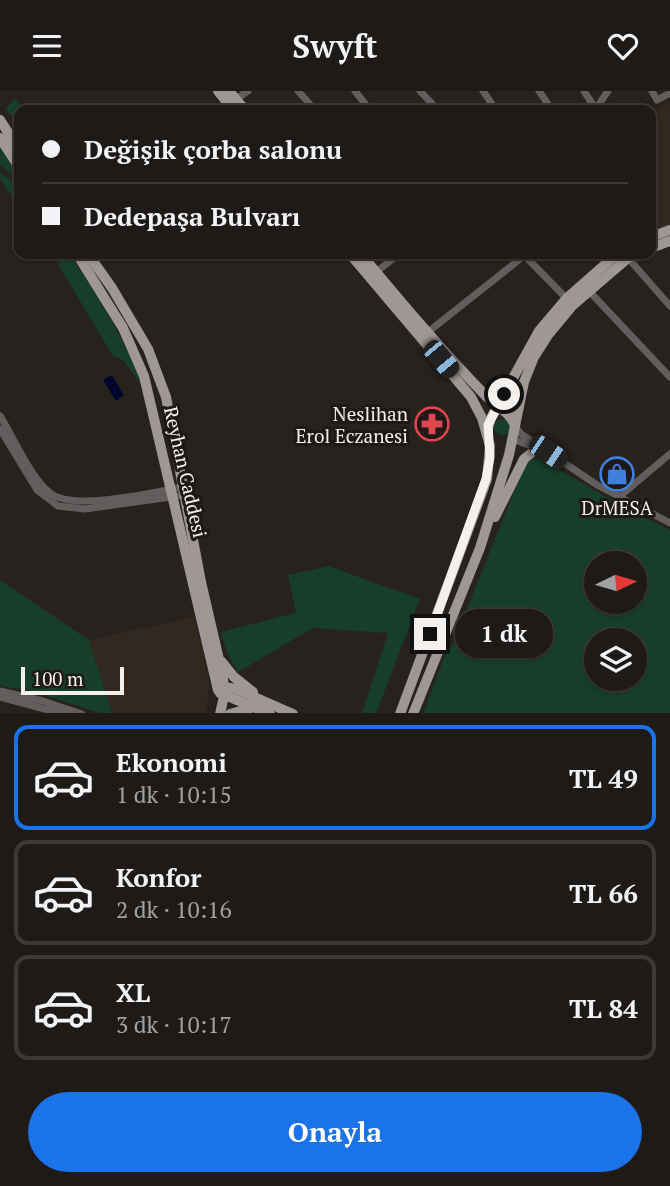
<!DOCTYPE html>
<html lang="tr">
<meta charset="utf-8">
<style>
:root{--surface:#1e1a17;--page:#2b2724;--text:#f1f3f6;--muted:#a1a1a1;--line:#3c3836;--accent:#1a73e8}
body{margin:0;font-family:"PT Serif",serif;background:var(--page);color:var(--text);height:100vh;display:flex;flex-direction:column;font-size:26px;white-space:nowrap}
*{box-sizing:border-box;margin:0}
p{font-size:23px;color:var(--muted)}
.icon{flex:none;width:38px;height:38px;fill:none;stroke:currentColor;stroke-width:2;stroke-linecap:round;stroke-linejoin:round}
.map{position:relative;height:622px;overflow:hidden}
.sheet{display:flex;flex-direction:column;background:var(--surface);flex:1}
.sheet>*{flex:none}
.banner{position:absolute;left:14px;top:14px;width:642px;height:154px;border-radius:14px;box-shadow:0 2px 5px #0004,0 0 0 2px var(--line);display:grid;align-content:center;height:154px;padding:0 28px;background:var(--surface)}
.needle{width:46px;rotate:85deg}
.controls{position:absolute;left:584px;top:460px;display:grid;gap:14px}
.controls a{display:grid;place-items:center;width:63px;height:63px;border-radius:50%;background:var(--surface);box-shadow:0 2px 5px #0004,0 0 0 2px var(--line);font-size:35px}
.scale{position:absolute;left:21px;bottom:18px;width:103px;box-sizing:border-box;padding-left:7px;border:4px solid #f4f0ee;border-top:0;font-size:19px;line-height:24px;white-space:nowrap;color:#f4f0ee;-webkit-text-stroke:5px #1e1915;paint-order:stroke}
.end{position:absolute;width:32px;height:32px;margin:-16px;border:9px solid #f4f0ee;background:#111;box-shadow:0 0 0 4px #111}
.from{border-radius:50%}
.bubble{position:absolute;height:49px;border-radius:24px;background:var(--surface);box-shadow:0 2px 5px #0004,0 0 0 2px var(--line);font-size:23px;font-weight:700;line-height:49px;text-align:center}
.car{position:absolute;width:21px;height:42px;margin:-21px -10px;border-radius:9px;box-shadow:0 0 5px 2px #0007;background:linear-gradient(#222 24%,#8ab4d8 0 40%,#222 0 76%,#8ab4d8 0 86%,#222 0)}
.banner b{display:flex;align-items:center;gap:24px;height:66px;font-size:26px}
.banner b+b{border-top:2px solid var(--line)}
.banner i{width:18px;height:18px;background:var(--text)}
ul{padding:12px 0 0;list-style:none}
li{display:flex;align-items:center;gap:21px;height:105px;margin:0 14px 10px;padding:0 14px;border:4px solid var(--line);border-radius:14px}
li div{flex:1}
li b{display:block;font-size:26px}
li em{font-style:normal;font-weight:700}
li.selected{border-color:var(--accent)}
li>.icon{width:63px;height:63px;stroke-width:1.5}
.primary-button{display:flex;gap:14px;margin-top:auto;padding:14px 28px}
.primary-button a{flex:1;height:80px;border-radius:42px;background:var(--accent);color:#fff;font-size:28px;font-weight:700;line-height:80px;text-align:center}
header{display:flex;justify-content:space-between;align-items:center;height:91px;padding:0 28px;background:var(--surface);font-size:32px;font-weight:700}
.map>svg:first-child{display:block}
.built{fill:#332820}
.green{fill:#173e2a;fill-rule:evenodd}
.water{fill:#00072f}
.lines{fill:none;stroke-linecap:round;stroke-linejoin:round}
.street{stroke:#615e5d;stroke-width:7}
.primary{stroke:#9f9795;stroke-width:10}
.route{stroke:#f4f0ee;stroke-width:9}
.labels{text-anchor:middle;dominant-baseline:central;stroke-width:6;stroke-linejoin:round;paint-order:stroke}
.poi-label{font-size:19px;fill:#f4f0ee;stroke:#1e1915;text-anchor:end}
.street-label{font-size:19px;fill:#f4f0ee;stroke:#1e1915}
</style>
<header><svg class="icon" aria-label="menu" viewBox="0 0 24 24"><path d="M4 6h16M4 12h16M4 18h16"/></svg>Swyft<svg class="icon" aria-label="heart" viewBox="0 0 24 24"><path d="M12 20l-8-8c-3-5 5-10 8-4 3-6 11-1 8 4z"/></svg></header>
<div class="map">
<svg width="670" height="623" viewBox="0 0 670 623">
<rect width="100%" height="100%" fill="#28221f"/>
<g class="built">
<polygon points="670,11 670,134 651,140 651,24"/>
<polygon points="195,526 209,592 207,622 112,622 89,549"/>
</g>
<g class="green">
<polygon points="15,8 27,19 19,19 19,32 5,18"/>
<polygon points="0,56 19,86 19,89 0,74"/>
<polygon points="0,81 19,96 19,115 0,88"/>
<path d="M52,163H69C100,207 122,245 143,295L123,269L113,265Z"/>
<circle cx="502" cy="336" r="8"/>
<path d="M535,367H539L627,418L670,439V622L423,623L444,567L448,558L452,555L525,373ZM597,472H635V511H597ZM597,550H635V588H597Z"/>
<polygon points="328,475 420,508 376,622 362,622 388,542 313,537 238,581 227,562 221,541 296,522 288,484"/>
<polygon points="0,489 89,549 112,622 100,622 28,599 0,595"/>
</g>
<polygon class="water" points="112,284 124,304 116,310 103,289"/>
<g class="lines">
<g class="street">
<polyline points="298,0 315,19"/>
<polyline points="355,0 370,19"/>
<polyline points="420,0 438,19"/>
<polyline points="483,0 496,19"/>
<polyline points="539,0 552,19"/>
<polyline points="584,0 595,17"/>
<polyline points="652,0 657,9 670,2"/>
<polyline points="236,8 248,0"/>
<polyline points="595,19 608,0"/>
<polyline points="523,163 569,210"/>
<polyline points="628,167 670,215"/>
<polyline points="376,181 399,163"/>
<polyline points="589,200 670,286"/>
<polyline points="428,241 525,164"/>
<path d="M0,325C14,347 30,386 50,402C74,421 153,401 184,396"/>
<polyline points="515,335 521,343 536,353"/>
<polyline points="0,338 37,399 58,415 85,418 185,404"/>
<polyline points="512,348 548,361 597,394 670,432"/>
<polyline points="620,405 670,363"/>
<polyline points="0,600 43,610 82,623"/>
<polyline points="0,606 63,623"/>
</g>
<g class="primary">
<polyline points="218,0 233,19"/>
<polyline points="229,0 245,19"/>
<polyline points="0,29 19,59"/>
<polyline points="0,47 19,76"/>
<polyline points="651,146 670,139"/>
<polyline points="651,157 670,150"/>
<polyline points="77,163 123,237 144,285 218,599"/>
<polyline points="88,163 112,197 148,258 166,306 201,491 223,586 224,605 220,623"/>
<polyline points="350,163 471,306 482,327 490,355 487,388 400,623"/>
<path d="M361,163C401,211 442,260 486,305C495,314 511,322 515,335"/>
<polyline points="487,340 491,327 539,240 567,207 617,163"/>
<polyline points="495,426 524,368 535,359 548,361"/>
<polyline points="222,571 234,586 253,601"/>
<polyline points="220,599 224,596 236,598 293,623"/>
<polyline points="220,602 270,623"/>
<polyline points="230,623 251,617"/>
<polyline points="413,623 480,457 509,364 524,291 534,266 548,244 572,215 628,167 637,163"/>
</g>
</g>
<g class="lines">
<polyline class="route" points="430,543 486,388 490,366 488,334 504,303"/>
</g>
<defs>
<symbol id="pharmacy-ring" viewBox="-11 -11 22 22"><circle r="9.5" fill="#1e1915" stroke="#e0444e" stroke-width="1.5"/><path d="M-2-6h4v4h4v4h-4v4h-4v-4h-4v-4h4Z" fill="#e0444e"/></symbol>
<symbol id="shop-ring" viewBox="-11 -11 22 22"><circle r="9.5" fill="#1e1915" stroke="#3f7fe0" stroke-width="1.5"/><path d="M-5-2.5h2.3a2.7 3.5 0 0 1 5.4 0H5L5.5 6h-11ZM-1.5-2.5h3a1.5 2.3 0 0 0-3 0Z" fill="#3f7fe0"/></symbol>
</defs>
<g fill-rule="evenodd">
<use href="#pharmacy-ring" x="413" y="314" width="38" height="38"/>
<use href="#shop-ring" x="598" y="364" width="38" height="38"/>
</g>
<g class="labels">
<g class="poi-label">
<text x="408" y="322">Neslihan<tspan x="408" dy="22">Erol Eczanesi</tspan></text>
<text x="617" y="416" text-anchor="middle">DrMESA</text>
</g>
<g class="street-label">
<text transform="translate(186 381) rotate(77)">Reyhan Caddesi</text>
</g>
</g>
</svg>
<div class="controls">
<a><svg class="needle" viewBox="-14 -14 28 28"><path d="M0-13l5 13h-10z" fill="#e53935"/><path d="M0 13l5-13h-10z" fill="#a1a1a1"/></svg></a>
<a><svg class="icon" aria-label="layers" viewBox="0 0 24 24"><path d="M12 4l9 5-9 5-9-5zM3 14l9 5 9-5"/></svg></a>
</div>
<div class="scale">100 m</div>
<i class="end from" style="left:504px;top:303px"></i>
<i class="end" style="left:430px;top:543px"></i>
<div class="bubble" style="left:455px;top:518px;width:98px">1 dk</div>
<i class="car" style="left:441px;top:268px;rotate:140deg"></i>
<i class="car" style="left:548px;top:361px;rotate:124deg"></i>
<div class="banner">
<b><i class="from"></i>Değişik çorba salonu</b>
<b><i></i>Dedepaşa Bulvarı</b>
</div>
</div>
<section class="sheet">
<ul>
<li class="selected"><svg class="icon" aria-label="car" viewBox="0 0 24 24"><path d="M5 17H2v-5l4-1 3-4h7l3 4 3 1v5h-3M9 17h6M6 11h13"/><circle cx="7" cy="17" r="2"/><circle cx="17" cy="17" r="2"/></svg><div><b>Ekonomi</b><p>1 dk · 10:15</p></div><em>TL 49</em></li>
<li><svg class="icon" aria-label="car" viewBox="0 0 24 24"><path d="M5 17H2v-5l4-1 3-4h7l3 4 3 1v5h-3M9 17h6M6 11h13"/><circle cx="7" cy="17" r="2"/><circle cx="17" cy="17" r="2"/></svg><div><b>Konfor</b><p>2 dk · 10:16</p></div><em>TL 66</em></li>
<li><svg class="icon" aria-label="car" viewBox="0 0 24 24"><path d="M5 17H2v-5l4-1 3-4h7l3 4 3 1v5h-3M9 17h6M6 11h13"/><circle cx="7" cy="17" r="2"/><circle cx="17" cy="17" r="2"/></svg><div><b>XL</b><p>3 dk · 10:17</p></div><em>TL 84</em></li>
</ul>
<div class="primary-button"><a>Onayla</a></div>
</section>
